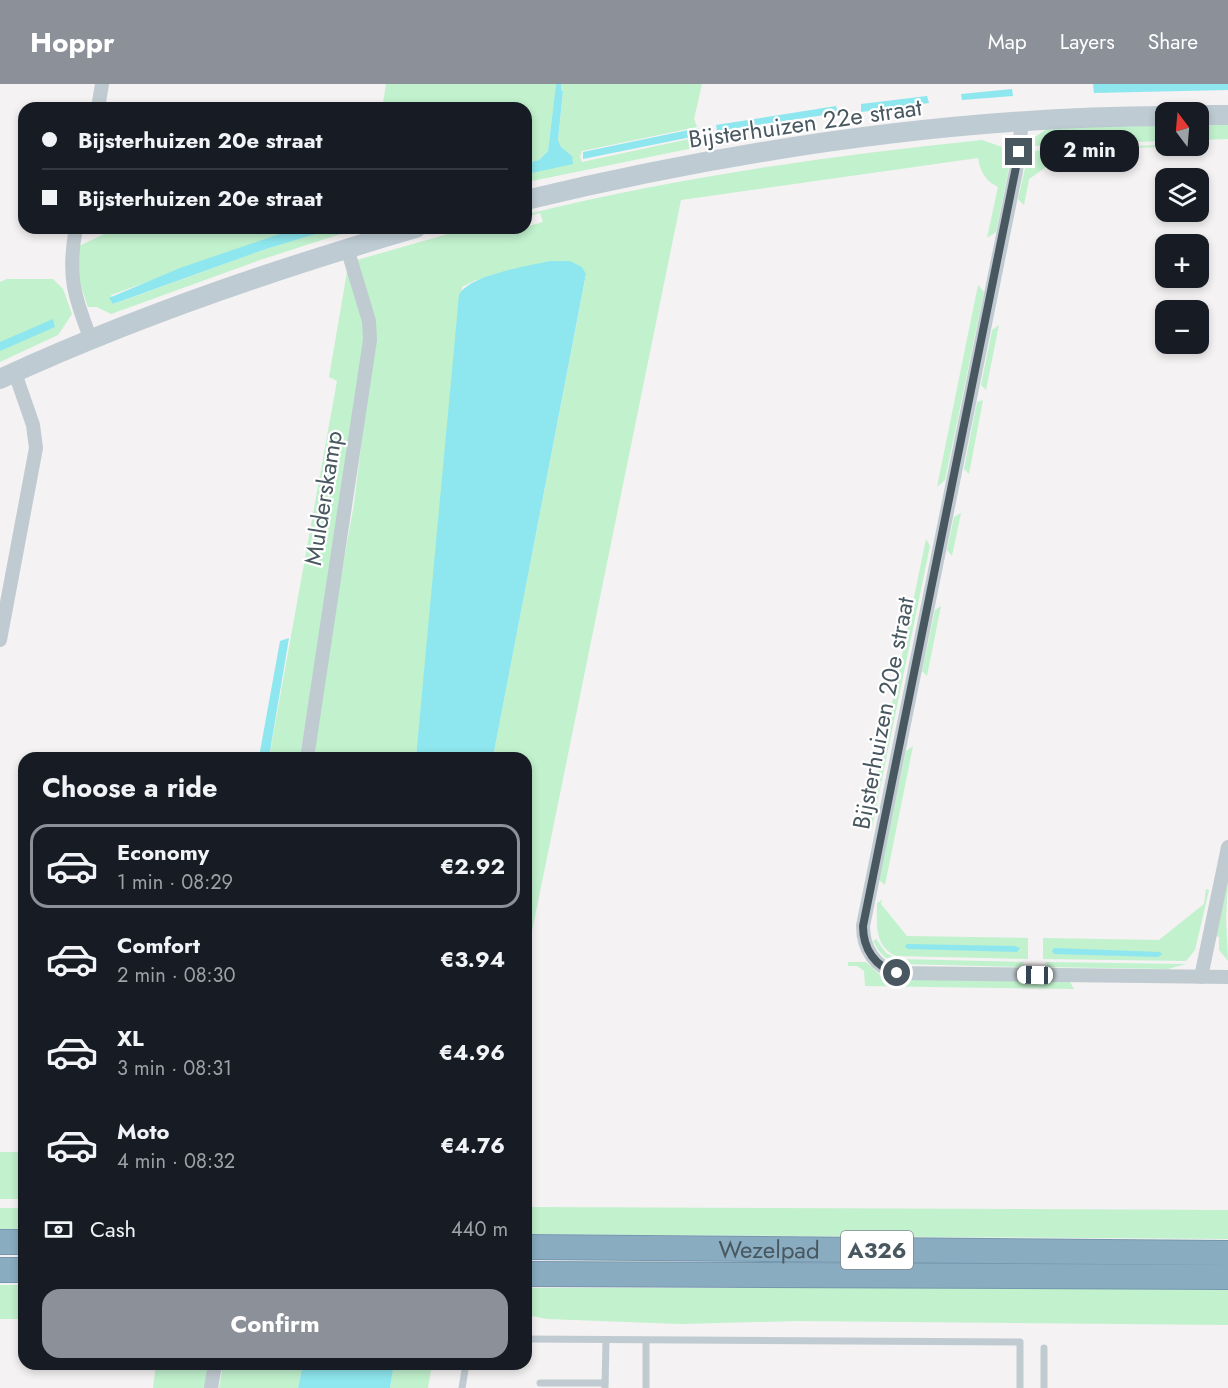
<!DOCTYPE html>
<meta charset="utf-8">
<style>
:root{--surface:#171b24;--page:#20242c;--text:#f1f3f6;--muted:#9ea1a6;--line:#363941;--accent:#8c9099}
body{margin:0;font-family:Jost,sans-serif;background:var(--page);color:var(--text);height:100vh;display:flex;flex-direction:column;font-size:22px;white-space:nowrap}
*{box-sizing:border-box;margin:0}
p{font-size:20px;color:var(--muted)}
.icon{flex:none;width:33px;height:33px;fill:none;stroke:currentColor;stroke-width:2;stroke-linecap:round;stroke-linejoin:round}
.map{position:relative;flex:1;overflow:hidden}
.drawer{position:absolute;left:18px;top:668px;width:514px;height:618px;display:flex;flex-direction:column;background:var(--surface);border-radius:18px;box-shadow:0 3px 9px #0003}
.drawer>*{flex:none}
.banner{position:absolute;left:18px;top:18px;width:514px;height:132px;border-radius:18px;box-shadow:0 3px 9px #0003;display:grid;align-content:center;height:132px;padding:0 24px;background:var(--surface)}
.needle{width:39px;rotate:344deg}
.fabs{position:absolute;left:1155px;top:18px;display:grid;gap:12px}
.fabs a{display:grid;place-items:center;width:54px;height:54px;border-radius:12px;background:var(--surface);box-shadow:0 3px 9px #0003;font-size:30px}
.end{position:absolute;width:27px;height:27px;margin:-14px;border:8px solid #495860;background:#fff;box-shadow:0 0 0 3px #fff}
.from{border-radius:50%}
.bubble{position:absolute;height:42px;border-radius:18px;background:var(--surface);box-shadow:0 3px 9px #0003;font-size:20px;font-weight:700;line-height:42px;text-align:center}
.car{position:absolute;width:18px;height:36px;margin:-18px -9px;border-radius:8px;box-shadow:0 0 4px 2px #0007;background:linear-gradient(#fff 24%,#345 0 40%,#fff 0 76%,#345 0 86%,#fff 0)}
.banner b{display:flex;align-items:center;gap:21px;height:57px;font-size:22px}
.banner b+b{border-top:2px solid var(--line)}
.banner i{width:15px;height:15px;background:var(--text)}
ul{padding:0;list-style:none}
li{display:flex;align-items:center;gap:18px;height:84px;margin:0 12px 9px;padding:0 12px;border:3px solid transparent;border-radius:18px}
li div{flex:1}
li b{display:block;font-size:22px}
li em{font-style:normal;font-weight:700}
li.active{border-color:var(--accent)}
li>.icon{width:54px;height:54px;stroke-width:1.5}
h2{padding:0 24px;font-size:27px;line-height:72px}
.pay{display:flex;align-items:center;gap:15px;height:66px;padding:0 24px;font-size:22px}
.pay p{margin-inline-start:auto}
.button{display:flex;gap:12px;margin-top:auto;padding:12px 24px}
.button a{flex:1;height:69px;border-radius:18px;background:var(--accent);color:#fff;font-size:24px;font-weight:700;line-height:69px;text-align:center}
header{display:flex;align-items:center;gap:36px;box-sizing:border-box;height:84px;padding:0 30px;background:var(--accent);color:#fff}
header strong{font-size:28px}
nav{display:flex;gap:33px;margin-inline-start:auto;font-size:21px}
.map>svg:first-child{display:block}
.green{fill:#c1f1cd}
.water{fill:#8ee7ee}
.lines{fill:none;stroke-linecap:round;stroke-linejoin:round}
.motorway-casing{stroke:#7497ad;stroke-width:26}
.service{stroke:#c0cbd1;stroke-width:7}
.minor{stroke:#c0cbd1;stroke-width:14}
.secondary{stroke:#becbd3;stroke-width:20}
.motorway{stroke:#89acc1;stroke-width:24}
.route{stroke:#495860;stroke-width:8}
.labels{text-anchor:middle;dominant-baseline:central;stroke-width:4.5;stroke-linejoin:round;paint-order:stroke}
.shield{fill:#fff;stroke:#808a90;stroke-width:1.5}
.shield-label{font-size:22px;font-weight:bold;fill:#495860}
.street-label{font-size:24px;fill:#495860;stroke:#fff}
</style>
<header>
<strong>Hoppr</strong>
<nav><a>Map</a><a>Layers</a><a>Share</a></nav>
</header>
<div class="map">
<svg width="1228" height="1304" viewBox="0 0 1228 1304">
<rect width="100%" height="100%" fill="#f4f2f2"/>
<g class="green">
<polygon points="386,0 556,0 548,67 539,76 527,79 526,24 371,24 383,19"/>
<polygon points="561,0 702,0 694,35 697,43 582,67 580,73 582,78 703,52 703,62 527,98 526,90 572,79 572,72 561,63 558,56 563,8 561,7"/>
<polygon points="1198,38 1228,38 1228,55 1199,56"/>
<polygon points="1158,39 1163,48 1163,57 1031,62 1035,53 1047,45"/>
<path d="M982,56L1011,66L1012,69L996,148L987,154L998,103C986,97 980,88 978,74L681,116L531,852L527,853L526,674L493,673L586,191L550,177L476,196L462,203L416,673L314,674L325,582L354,420L374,256L357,176L469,144H526L527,134L529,142L543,138L540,129L528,132V130C678,93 829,72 982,56Z"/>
<polygon points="1159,61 1161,63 1070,66 1029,95 1024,121 1018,115 1029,67"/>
<polygon points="117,144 297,144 111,211 114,220 266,165 336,144 359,144 260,176 111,230 97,223 88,223 77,191 79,162"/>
<polygon points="348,182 367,245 300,673 269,674 337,297 329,293"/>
<polygon points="7,195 53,195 63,205 72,230 58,251 0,278 0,198"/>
<polygon points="978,201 984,208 945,396 937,403"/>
<polygon points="999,241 986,306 981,301 992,246"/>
<polygon points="983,316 969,390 964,385 977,318"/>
<polygon points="961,429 952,472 947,466 954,433"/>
<polygon points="926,455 930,462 872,743 866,746"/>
<polygon points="941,522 927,592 922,587 935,526"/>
<polygon points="913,662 885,801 879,796 906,667"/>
<polygon points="1228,797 1226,834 1228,877 1219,866 1219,853 1216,852"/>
<polygon points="1206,805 1209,806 1195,866 1186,877 1043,875 1043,854 1159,856 1204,820"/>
<path d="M882,816L881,820L907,852L1028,854V875L896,872C874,862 877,840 877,819Z"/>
<path d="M876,855L886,869L898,875L1024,878L1020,883L901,880C887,878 879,869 873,857Z"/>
<polygon points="848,878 866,878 879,890 898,895 1070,898 1074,905 865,902 864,887 857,882 848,882"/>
<polygon points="1045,878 1186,880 1168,885 1048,883"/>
<rect x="0" y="1068" width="24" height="47"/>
<polygon points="527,1123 1228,1126 1228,1155 527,1150"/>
<rect x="0" y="1124" width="24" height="25"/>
<rect x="0" y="1201" width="24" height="34"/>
<polygon points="527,1204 1228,1204 1228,1241 797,1237 680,1240 547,1235 527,1231"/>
<polygon points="156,1280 210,1280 205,1304 153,1304"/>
<polygon points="223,1280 303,1280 298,1304 219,1304"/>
<polygon points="394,1280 432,1280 428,1304 390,1304"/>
</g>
<g class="water">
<polygon points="556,0 561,0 561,7 563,7 558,56 561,63 572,72 573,80 527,90 527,79 539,76 548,67"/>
<polygon points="1093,0 1228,0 1228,6 1094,9"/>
<polygon points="1012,5 1013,12 962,16 961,10"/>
<polygon points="927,12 929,19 861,28 861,20"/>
<polygon points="836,22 838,29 717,47 716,41"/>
<polygon points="698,44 701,51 583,75 583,68"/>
<polygon points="297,144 336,144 266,165 113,220 109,214 180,184"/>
<path d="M550,177H570L582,183L586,190L493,673H416L459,211C468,191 528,182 550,177Z"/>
<polygon points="53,235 55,243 0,267 0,258"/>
<polygon points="289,554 269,673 259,673 280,557"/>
<polygon points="907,860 1015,862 1020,864 1017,868 908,865 905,863"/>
<polygon points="1054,864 1160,868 1162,870 1158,873 1054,870 1052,867"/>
<polygon points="303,1280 394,1280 390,1304 298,1304"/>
</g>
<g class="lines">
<defs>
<g id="motorway">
<polyline points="0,1158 24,1158"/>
<path id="s1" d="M526,1163L1228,1169"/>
<polyline points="0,1186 24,1186"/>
<polyline points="526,1190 1228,1193"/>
</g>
</defs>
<use href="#motorway" class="motorway-casing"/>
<g class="service">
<polyline points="526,1255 1020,1258 1020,1304"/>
<polyline points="1044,1264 1044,1304"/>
<polyline points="540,1299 605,1299"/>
<polyline points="462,1304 466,1280"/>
<polyline points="605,1304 606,1256"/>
<polyline points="646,1304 646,1257"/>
</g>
<g class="minor">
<polyline points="98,24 102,0"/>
<path d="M1022,38L1016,87L863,842C863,865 875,883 897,889L1228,893"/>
<path d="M76,144C67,191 74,212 91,256"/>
<polyline points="0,556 36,364 33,341 15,289"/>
<polyline points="307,674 370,256 369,237 347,164"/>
<polyline points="1201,893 1228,763"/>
<polyline points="211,1304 215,1280"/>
</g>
<g class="secondary">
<polyline points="1198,31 1228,31"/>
<path d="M526,116C735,66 951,33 1166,32"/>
<path d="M0,295C134,233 275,185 416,144"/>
</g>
<use href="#motorway" class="motorway"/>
</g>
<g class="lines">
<path class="route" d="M897,889C875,883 863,865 863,842L1019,68"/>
</g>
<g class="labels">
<rect class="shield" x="841" y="1147" width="72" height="38" rx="4.5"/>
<g class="shield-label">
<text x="877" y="1166">A326</text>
</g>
<g class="street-label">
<text transform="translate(805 39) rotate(-8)">Bijsterhuizen 22e straat</text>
<text transform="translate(323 414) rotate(-81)">Mulderskamp</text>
<text transform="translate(883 629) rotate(-79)">Bijsterhuizen 20e straat</text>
<text stroke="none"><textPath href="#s1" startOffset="243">Wezelpad</textPath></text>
</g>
</g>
</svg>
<div class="fabs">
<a><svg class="needle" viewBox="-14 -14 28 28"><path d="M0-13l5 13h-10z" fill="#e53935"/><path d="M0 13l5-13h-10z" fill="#9ea1a6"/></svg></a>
<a><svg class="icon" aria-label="layers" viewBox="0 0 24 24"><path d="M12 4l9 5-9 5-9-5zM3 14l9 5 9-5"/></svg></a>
<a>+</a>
<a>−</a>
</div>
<i class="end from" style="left:897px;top:889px"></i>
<i class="end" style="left:1019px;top:68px"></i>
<div class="bubble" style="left:1040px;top:46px;width:99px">2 min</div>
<i class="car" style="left:1035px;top:891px;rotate:271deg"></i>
<div class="banner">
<b><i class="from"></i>Bijsterhuizen 20e straat</b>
<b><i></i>Bijsterhuizen 20e straat</b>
</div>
<section class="drawer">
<h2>Choose a ride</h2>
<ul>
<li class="active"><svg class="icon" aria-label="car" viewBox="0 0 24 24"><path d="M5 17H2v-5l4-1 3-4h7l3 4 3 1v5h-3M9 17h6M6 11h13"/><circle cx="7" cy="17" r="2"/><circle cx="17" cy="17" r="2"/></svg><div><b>Economy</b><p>1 min · 08:29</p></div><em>€2.92</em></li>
<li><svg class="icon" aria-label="car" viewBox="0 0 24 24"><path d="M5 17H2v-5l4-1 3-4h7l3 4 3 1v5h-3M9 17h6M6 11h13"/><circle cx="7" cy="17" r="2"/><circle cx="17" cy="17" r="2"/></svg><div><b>Comfort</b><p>2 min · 08:30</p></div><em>€3.94</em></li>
<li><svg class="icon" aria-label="car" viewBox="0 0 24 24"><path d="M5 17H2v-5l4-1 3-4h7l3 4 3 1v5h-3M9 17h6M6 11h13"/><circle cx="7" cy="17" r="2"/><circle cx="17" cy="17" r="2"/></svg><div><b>XL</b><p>3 min · 08:31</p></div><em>€4.96</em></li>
<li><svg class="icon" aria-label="car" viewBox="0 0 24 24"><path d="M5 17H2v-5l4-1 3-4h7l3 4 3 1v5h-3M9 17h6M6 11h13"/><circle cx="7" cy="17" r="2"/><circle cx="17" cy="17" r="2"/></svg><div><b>Moto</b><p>4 min · 08:32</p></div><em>€4.76</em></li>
</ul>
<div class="pay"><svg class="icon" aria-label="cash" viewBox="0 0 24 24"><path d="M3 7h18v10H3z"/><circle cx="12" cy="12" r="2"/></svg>Cash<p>440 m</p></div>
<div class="button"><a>Confirm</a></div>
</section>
</div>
